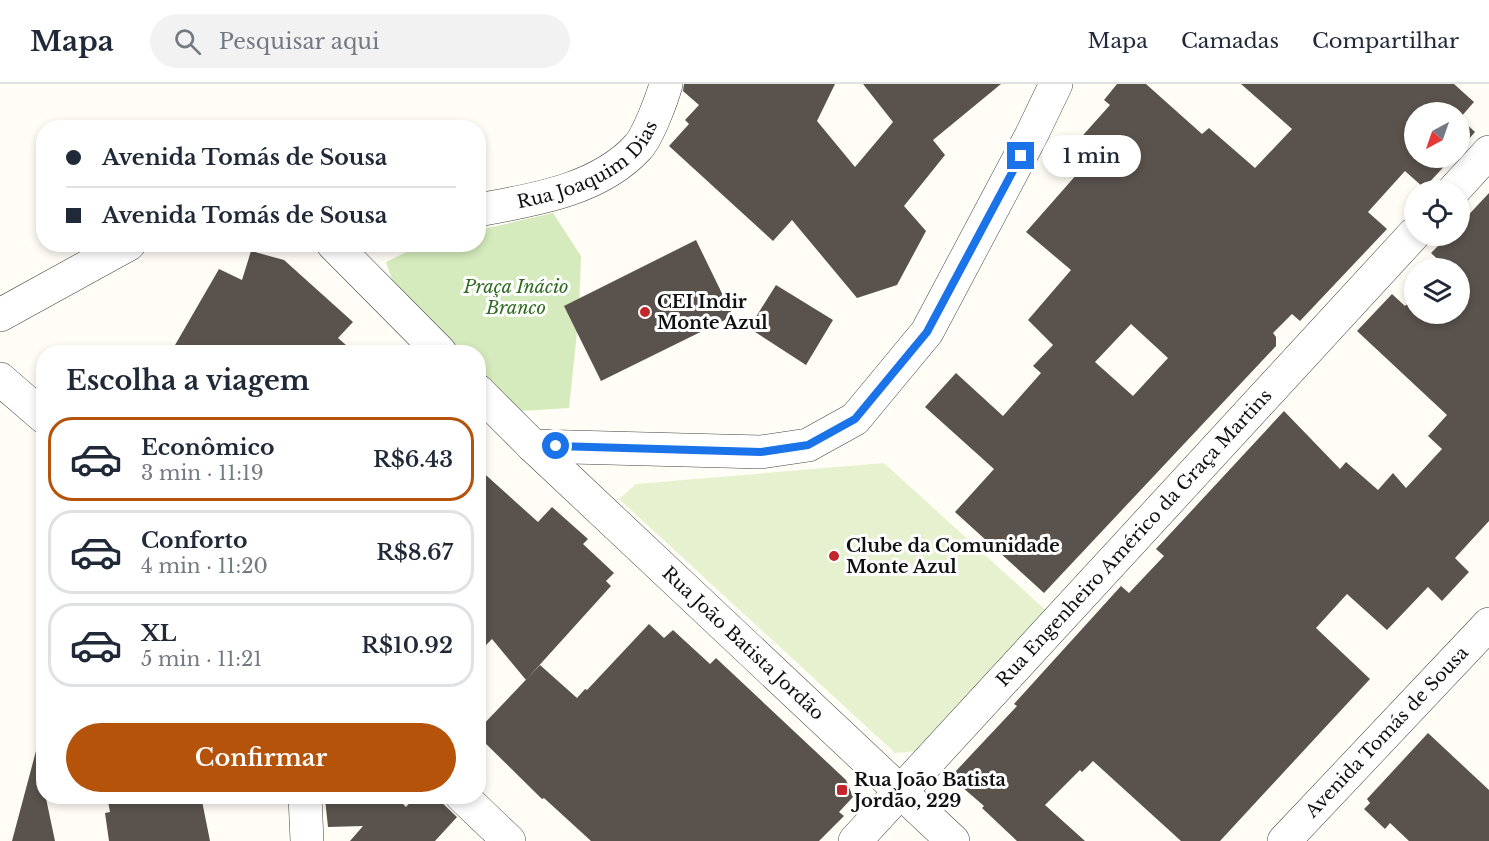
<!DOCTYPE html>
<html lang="pt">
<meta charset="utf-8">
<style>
:root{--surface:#fff;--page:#f2f2f3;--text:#1f2937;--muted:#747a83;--line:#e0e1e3;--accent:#b45309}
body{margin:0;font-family:"Libre Baskerville",serif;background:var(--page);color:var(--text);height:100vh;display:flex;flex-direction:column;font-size:22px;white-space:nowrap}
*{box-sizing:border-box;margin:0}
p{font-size:20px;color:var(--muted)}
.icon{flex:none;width:33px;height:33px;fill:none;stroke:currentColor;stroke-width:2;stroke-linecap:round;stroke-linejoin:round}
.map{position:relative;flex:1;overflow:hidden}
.sheet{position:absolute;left:36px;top:261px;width:450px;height:459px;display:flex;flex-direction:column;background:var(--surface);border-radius:24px;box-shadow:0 3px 9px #0003}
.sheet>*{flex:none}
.banner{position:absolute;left:36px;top:36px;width:450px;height:132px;border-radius:24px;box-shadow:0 3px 9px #0003;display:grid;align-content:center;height:132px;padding:0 30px;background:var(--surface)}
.needle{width:39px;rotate:220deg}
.controls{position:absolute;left:1404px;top:18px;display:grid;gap:12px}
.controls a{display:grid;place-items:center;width:66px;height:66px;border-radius:50%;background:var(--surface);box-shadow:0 3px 9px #0003;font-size:30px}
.end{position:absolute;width:27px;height:27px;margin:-14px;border:8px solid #1a73e8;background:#fff;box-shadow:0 0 0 3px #fff}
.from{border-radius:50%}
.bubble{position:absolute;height:42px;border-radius:21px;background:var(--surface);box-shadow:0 3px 9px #0003;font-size:20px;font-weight:600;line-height:42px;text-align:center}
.banner b{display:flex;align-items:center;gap:21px;height:57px;font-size:22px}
.banner b+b{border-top:2px solid var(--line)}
.banner i{width:15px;height:15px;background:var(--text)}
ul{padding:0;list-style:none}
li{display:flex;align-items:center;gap:18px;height:84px;margin:0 12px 9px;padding:0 18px;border:3px solid var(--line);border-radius:24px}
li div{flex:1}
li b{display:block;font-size:22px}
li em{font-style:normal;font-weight:600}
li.current{border-color:var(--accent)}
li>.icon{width:54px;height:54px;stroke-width:1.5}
h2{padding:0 30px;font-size:27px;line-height:72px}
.cta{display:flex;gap:12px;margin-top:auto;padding:12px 30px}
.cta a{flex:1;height:69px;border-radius:36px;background:var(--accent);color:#fff;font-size:24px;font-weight:600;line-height:69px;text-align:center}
header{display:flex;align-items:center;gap:36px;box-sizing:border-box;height:84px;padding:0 30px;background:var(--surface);border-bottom:2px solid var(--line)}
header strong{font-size:28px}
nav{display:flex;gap:33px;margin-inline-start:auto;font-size:21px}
.search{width:420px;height:54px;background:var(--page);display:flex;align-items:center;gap:15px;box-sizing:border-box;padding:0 21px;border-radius:33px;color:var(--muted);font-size:22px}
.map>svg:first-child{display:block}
.green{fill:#d5ebbd}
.pitch{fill:#e6f2cf}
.building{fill:#5a524d;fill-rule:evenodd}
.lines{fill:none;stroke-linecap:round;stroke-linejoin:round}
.minor-casing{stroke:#444;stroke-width:34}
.minor{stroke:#fff;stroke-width:33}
.route{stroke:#1a73e8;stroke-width:8}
.poi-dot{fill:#c4262e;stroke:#fff;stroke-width:2}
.labels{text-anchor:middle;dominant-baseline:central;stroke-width:6;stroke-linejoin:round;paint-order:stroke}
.street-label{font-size:18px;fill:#111;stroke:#fff}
.park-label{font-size:18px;font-style:italic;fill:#2f6b1f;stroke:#fff}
.poi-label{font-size:18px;font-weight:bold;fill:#111;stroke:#fff;text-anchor:start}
</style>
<header>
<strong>Mapa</strong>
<div class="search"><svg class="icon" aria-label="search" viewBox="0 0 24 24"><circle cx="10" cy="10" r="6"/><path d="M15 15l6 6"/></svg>Pesquisar aqui</div>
<nav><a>Mapa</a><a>Camadas</a><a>Compartilhar</a></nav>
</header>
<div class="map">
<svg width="1489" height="757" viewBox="0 0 1489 757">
<rect width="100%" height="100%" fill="#fffdf5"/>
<polygon class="green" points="553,129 581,172 579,229 569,324 520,327 479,288 478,268 458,268 397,210 386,178 421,161 478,160 479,146"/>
<polygon class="pitch" points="884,379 1050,530 919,667 895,669 619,415 636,400"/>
<g class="building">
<polygon points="684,0 835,0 817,37 855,83 893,38 863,0 1001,0 933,56 945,71 904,122 926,147 897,201 857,214 792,136 773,157 669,62 689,40 685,36 699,21 683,7"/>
<path d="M1117,0H1146L1202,50L1209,44L1255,84L1292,45L1241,0H1454L1474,18L1460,34L1475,48L1460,65V28H1414V74H1452L1424,104L1405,87L1368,128L1387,145L1300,237L1292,230L1273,249L1276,253V262L1044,509L955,428L994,385L925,323L956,289L1003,332L1041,289L1033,282L1053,261L1028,236L1071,186L1026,148L1092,73L1076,59L1110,21L1104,16ZM1131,240L1168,274L1133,312L1095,278Z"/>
<polygon points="1489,109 1489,437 1455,474 1469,488 1442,517 1428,503 1387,546 1347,510 1316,544 1370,595 1220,757 1181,757 1093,677 1082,688 1080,686 1045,721 1085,757 1017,757 982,724 984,722 962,703 966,699 955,688 1017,622 1014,620 1121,502 1129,509 1164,472 1156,465 1284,327 1340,385 1346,378 1378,406 1393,389 1406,404 1442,365 1428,352 1447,331 1357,247 1392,210 1405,222 1414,214 1414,230 1460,230 1460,184 1447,184 1431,169 1448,152 1460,152 1460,140"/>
<polygon points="696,156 733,232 601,297 564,222"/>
<polygon points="251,167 284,176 353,238 338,254 354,268 171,268 219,185 242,196"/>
<polygon points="776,201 833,236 806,281 749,244"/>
<polygon points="478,384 538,438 552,423 588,455 583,460 614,489 606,497 611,502 526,596 492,555 478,569"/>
<polygon points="649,540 664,554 673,546 710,580 716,574 846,696 853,713 839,728 844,732 819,757 591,757 544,714 542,715 478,652 478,646 540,581 577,614 585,605 587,606"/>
<polygon points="1428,649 1489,706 1489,757 1409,757 1390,739 1385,745 1364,725 1370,719 1367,715"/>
<polygon points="36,667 55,757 12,757"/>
<polygon points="107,712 201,712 210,757 109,757 105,729 110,728"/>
<polygon points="342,712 395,712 406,723 416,712 435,712 457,733 435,757 350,757 363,742 328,743 325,715"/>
</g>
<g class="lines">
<defs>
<g id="minor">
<polyline points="1454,106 1489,68"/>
<path id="s1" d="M478,126C533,116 599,106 638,63C648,52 662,15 666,0"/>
<polyline points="333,160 440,268"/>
<polyline points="0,231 129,160"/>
<polyline points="0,295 44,333"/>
<path id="s2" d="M478,307L533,362L953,757"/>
<polyline points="533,362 761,368 808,361 855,335 927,248 1031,52 1056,0"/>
<polyline points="305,712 307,757"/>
<polyline points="462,712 509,757"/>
<path id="s3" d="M855,757L1414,150"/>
<path id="s4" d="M1284,757L1489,540"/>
</g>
</defs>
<use href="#minor" class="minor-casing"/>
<use href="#minor" class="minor"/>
</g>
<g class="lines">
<polyline class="route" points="556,362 761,368 808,361 855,335 927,248 1021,72"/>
</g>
<g class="poi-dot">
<circle cx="645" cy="228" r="6"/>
<circle cx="834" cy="472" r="6"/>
<rect x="836" y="700" width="12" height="12" rx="3"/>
</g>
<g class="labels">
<g class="street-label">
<text stroke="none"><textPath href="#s1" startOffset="122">Rua Joaquim Dias</textPath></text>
<text stroke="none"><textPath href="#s3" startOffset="412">Rua Engenheiro Américo da Graça Martins</textPath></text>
<text stroke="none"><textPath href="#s2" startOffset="366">Rua João Batista Jordão</textPath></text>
<text stroke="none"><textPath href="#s4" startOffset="150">Avenida Tomás de Sousa</textPath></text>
</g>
<g class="park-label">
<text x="516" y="203">Praça Inácio<tspan x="516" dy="21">Branco</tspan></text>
</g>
<g class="poi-label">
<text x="657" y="218">CEI Indir<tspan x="657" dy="21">Monte Azul</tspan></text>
<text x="846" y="462">Clube da Comunidade<tspan x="846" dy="21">Monte Azul</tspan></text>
<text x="854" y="696">Rua João Batista<tspan x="854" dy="21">Jordão, 229</tspan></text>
</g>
</g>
</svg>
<div class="controls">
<a><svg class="needle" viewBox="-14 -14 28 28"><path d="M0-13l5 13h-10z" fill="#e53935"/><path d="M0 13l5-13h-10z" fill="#747a83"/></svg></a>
<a><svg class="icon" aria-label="locate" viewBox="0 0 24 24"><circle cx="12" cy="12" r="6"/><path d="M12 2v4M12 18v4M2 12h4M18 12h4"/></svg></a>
<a><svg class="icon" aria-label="layers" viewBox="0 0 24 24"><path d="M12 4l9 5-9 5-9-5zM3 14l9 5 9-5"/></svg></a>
</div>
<i class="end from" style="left:556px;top:362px"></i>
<i class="end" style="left:1021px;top:72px"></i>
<div class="bubble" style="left:1042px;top:51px;width:99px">1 min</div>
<div class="banner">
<b><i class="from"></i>Avenida Tomás de Sousa</b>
<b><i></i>Avenida Tomás de Sousa</b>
</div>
<section class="sheet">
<h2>Escolha a viagem</h2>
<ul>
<li class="current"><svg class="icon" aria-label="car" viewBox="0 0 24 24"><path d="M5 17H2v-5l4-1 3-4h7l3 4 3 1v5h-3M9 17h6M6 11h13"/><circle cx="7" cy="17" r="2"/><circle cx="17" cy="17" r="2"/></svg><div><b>Econômico</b><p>3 min · 11:19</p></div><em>R$6.43</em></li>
<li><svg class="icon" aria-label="car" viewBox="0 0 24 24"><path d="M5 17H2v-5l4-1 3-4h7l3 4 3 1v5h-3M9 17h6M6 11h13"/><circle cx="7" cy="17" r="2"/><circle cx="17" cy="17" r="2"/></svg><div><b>Conforto</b><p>4 min · 11:20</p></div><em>R$8.67</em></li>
<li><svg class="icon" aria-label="car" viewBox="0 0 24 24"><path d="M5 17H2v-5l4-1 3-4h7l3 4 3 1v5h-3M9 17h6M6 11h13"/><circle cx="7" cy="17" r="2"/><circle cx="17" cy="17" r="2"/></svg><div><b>XL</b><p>5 min · 11:21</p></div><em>R$10.92</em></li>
</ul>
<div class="cta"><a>Confirmar</a></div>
</section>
</div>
